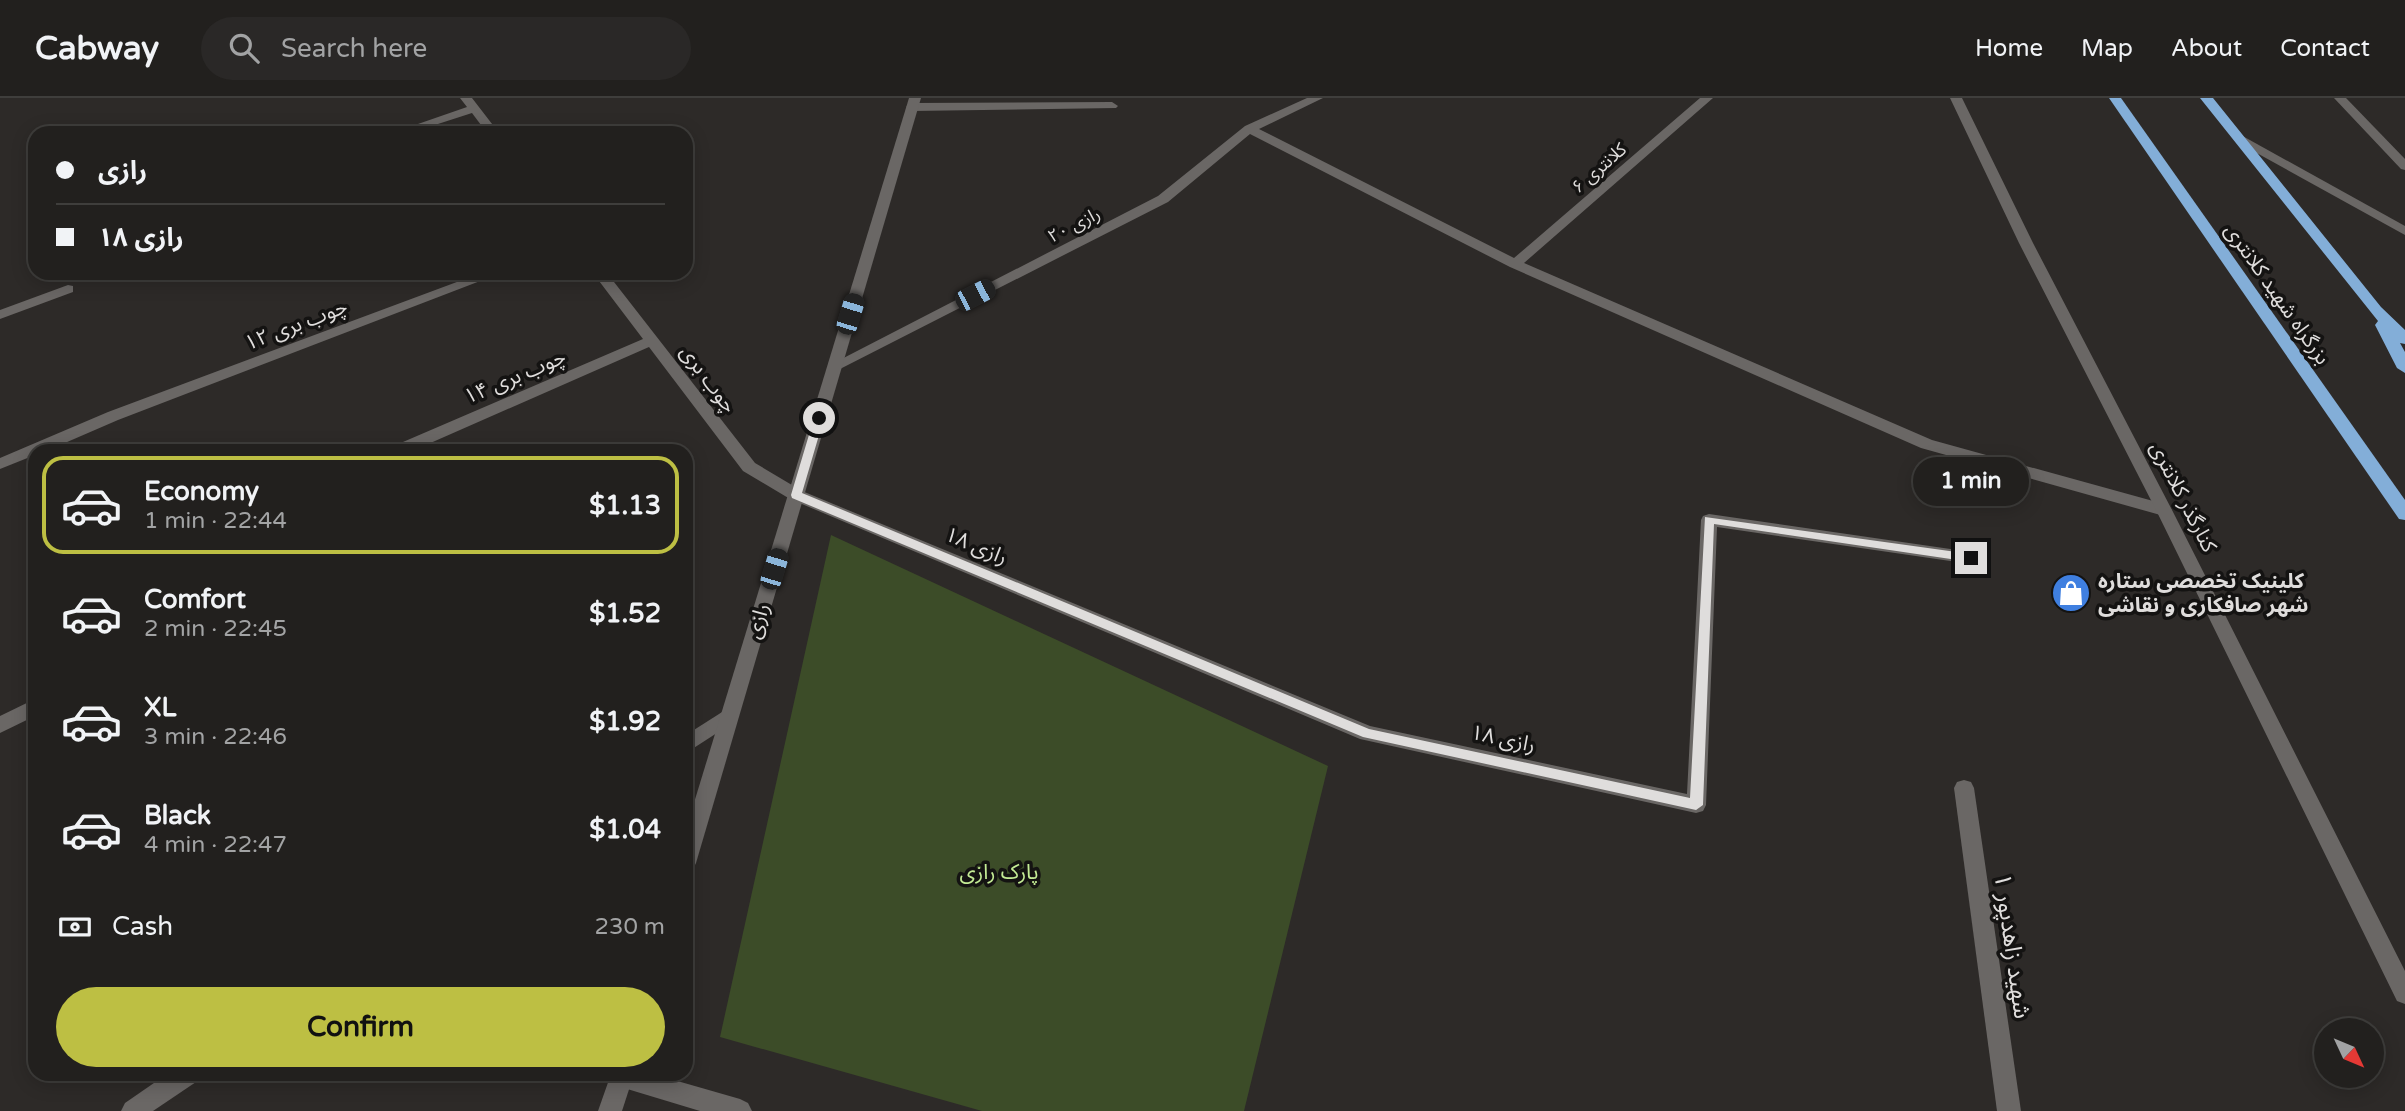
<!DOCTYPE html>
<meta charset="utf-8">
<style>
:root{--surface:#22201e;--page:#2a2827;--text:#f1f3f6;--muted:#a2a3a4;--line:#3f3e3c;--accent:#bdbf43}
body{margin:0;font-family:"Varela Round","Noto Sans Arabic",sans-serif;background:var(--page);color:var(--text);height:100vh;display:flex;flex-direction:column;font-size:26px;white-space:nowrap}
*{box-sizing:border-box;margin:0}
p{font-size:23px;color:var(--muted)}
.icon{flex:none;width:38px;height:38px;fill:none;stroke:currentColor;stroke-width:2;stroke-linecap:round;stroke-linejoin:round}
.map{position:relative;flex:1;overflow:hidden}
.details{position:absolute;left:28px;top:346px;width:665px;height:637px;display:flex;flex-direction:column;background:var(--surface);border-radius:21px;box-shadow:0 4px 18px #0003,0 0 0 2px var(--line)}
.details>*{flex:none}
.banner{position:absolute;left:28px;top:28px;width:665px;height:154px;border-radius:21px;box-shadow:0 4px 18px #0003,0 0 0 2px var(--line);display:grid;align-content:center;height:154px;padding:0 28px;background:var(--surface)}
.needle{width:46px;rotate:134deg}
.buttons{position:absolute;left:2314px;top:920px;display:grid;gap:14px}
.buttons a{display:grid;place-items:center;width:70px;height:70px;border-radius:50%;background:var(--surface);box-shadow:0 4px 18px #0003,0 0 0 2px var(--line);font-size:35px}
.end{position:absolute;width:32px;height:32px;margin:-16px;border:9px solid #dfdddc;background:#111;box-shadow:0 0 0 4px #111}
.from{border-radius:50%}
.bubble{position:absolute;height:49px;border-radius:24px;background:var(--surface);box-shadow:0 4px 18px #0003,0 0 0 2px var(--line);font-size:23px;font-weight:700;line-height:49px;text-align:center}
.car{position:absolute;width:21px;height:42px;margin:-21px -10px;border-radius:9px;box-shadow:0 0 5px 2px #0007;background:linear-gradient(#222 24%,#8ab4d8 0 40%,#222 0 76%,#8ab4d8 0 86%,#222 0)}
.banner b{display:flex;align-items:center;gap:24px;height:66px;font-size:26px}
.banner b+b{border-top:2px solid var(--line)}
.banner i{width:18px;height:18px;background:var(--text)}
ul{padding:12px 0 0;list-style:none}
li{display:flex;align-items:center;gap:21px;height:98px;margin:0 14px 10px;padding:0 14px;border:4px solid transparent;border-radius:21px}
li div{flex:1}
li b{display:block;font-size:26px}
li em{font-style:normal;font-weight:700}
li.current{border-color:var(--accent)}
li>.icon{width:63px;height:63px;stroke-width:1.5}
.pay{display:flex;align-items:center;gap:18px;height:77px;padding:0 28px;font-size:26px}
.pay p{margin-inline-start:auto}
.action{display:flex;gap:14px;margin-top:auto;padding:14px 28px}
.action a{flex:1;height:80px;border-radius:42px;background:var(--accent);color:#111;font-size:28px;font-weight:700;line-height:80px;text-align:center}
header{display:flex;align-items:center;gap:42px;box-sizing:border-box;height:98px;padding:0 35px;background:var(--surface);border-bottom:2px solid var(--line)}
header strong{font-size:33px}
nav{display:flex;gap:38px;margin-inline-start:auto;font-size:24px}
.search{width:490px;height:63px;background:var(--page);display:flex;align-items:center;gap:18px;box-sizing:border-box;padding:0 24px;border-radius:38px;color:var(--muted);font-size:26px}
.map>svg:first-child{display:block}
.green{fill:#3c4c28}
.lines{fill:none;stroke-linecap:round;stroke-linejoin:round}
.minor{fill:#6a6765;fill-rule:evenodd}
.secondary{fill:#6a6765;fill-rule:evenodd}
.trunk{fill:#83aed8;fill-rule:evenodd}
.route{fill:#dfdddc}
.labels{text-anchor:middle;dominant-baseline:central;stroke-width:7;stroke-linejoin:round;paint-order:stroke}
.far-street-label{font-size:18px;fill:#dfdddc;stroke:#141312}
.street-label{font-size:21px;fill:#dfdddc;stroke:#141312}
.poi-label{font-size:21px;font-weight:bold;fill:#dfdddc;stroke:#141312;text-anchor:start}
.park-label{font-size:21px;fill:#c4ec95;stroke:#141312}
.near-street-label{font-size:24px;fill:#dfdddc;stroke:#141312}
</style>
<header>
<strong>Cabway</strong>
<div class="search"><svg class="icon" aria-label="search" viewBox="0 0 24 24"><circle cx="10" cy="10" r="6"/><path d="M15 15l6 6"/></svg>Search here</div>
<nav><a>Home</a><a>Map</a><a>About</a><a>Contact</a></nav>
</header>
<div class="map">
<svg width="2405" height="1013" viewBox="0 0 2405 1013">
<rect width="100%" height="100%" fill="#2d2a28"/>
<polygon class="green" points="831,437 1328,668 1244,1013 982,1013 720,939"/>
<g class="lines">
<g class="minor">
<polygon points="460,0 472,0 499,35 487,35 472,15 410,35 392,35 467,9"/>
<polygon points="1307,0 1323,0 1259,31 1514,160 1700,0 1713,0 1524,165 1932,342 2164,406 2172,412 2164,418 1921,350 1510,169 1250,36 1168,104 840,271 835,273 828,268 1158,98 1245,28"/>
<polygon points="1112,4 1118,8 1116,10 912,13 906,9 912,5"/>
<polygon points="481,175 501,175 118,322 44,354 35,354 35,357 0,371 0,360 108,314"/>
<polygon points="593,175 607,175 755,365 802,393 1370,628 1687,696 1701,422 1703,418 1709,416 1971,454 1979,460 1971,466 1717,429 1706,707 1703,713 1696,715 1360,641 790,401 743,373 649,249 410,354 387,354 389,350 643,241"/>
<polygon points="68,187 73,188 73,194 0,221 0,212"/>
<polygon points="35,601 35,618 0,635 0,618"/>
<polygon points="730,609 737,612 739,617 737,622 686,655 686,637"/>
<polygon points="1964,682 1971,684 1974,690 2021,1013 1997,1013 1954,690 1957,684"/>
<polygon points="167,976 199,976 196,984 153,1013 121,1013 125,1005"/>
<polygon points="612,976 653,976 740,1001 748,1005 752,1013 700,1013 614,987"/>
</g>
<g class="secondary">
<polygon points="909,0 921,0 696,765 693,771 686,774 686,731"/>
<polygon points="1950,0 1962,0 2033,145 2172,412 2405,873 2405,906 2397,903 2156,412 2019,145"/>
<polygon points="2334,0 2346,0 2405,61 2405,72 2401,71"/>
<polygon points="2239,36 2405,128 2405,137 2235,43 2233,40"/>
<polygon points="611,976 634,976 622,1013 598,1013"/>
</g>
<g class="trunk">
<polygon points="2109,0 2121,0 2405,402 2405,422 2399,421"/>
<polygon points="2200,0 2213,0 2381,209 2405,232 2405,246 2400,245 2405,254 2405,275 2397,270 2375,227 2378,223"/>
</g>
</g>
<polygon class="route" points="819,316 824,320 802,395 1369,631 1690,700 1705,419 1971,456 1976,460 1971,464 1714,426 1703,707 1696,712 1363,639 792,400 791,397 814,320"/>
<defs>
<symbol id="shop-disc" viewBox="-11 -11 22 22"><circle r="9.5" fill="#3f7fe0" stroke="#141312"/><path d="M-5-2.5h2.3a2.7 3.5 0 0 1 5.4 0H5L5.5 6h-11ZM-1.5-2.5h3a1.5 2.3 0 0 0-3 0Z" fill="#fff"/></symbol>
</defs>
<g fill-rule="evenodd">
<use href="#shop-disc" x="2049" y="473" width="44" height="44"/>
</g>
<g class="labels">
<g class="far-street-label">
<text transform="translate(1599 70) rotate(-41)">کلانتری ۶</text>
<text transform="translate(1074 127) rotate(-27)">رازی ۲۰</text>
</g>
<g class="street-label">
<text transform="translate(2277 196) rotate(55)">بزرگراه شهید کلانتری</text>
<text transform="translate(296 227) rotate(-21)">۱۲ چوب بری</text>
<text transform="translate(515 279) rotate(-23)">۱۴ چوب بری</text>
<text transform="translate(708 281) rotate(53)">چوب بری</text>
<text transform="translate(2183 399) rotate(63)">کنارگذر کلانتری</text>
<text transform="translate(976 448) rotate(23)">رازی ۱۸</text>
<text transform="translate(758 523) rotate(-73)">رازی</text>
<text transform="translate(1503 641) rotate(12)">رازی ۱۸</text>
</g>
<g class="poi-label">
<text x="2098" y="483">کلینیک تخصصی ستاره<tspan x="2098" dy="24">شهر صافکاری و نقاشی</tspan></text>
</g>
<g class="park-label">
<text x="999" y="774">پارک رازی</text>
</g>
<g class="near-street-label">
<text transform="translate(2012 848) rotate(82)">۱ شهید زاهدپور</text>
</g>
</g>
</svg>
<div class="buttons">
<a><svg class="needle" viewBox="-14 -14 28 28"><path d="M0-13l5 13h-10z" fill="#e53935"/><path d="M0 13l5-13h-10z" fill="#a2a3a4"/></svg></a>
</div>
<i class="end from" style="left:819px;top:320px"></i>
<i class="end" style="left:1971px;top:460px"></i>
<div class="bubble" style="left:1913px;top:359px;width:116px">1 min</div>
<i class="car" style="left:975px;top:197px;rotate:63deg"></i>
<i class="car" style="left:850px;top:216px;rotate:17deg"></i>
<i class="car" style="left:774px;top:471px;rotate:17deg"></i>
<div class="banner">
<b><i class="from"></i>رازی</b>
<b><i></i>رازی ۱۸</b>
</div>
<section class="details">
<ul>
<li class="current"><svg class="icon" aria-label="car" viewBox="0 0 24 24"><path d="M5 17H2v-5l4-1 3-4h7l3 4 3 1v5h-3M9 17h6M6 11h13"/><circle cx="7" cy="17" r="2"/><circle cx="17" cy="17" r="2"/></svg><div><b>Economy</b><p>1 min · 22:44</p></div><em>$1.13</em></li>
<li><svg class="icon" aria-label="car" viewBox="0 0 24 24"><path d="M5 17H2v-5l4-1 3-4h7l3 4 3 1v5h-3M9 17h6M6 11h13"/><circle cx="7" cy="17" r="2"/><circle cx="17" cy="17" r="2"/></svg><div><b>Comfort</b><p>2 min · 22:45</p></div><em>$1.52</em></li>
<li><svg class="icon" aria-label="car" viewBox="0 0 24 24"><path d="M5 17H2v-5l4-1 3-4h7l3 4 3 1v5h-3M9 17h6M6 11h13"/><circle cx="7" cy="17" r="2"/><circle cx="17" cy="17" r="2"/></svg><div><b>XL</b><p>3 min · 22:46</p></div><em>$1.92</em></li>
<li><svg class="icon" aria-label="car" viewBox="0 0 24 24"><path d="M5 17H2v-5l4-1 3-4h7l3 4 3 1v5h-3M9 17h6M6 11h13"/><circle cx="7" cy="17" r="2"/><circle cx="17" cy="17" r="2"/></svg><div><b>Black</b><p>4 min · 22:47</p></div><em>$1.04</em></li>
</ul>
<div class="pay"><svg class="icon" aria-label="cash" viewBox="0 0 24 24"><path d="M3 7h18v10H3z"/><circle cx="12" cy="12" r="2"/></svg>Cash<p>230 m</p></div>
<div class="action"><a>Confirm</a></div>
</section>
</div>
